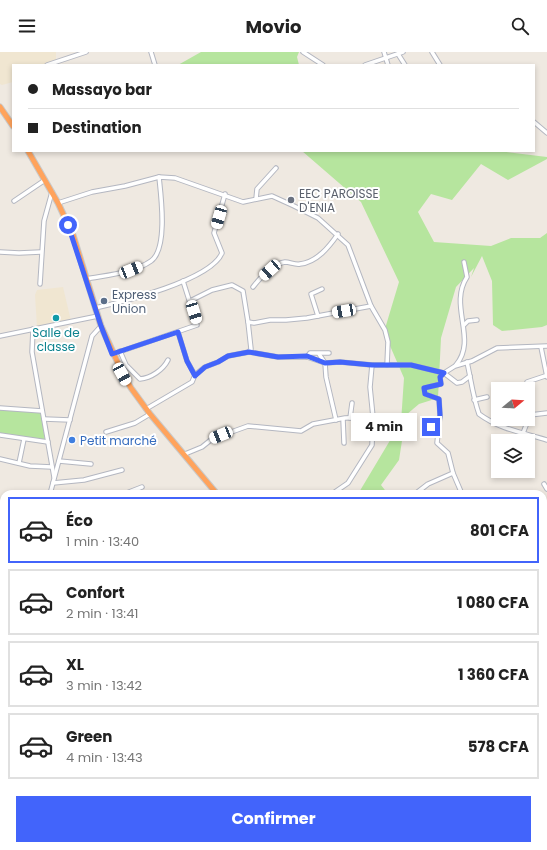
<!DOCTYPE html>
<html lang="fr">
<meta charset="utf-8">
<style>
:root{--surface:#fff;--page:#f2f2f2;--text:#222;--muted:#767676;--line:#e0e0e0;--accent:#4264fb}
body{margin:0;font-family:Poppins,sans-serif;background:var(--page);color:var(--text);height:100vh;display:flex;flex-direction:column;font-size:15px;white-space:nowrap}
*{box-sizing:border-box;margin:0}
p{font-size:13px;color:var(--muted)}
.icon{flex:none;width:22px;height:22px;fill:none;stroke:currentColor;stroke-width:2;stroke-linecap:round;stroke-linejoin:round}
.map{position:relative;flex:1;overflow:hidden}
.details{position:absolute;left:0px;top:438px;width:547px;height:360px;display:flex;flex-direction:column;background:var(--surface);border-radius:12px 12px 0 0;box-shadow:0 2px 6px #0003}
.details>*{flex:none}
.hud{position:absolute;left:12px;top:12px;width:523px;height:88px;border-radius:0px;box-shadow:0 2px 6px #0003;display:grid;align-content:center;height:88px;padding:0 16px;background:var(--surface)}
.needle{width:26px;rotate:72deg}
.fabs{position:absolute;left:491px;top:330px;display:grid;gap:8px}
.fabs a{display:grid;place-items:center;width:44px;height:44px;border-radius:0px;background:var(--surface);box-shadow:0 2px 6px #0003;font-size:20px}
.end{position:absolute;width:18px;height:18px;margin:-9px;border:5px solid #4264fb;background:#fff;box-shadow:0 0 0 2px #fff}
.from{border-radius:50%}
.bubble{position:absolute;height:28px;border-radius:0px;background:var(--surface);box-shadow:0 2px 6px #0003;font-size:13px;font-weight:700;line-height:28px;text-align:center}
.car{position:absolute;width:12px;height:24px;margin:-12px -6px;border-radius:5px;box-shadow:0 0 3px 1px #0007;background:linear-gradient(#fff 24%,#345 0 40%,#fff 0 76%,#345 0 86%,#fff 0)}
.hud b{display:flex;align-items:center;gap:14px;height:38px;font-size:15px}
.hud b+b{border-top:1px solid var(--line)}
.hud i{width:10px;height:10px;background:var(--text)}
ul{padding:7px 0 0;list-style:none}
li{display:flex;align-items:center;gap:12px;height:66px;margin:0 8px 6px;padding:0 8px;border:2px solid var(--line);border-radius:0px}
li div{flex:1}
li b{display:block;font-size:15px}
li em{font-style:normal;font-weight:700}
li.on{border-color:var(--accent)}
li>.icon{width:36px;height:36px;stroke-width:1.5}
.primary-button{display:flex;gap:8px;margin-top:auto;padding:8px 16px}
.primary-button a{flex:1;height:46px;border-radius:0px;background:var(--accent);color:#fff;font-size:16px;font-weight:700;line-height:46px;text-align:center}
header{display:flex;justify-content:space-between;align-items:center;height:52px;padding:0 16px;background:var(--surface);font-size:18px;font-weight:700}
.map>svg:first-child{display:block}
.education{fill:#f0e6d1}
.green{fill:#b6e59e}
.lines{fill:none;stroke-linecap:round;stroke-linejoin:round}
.minor-casing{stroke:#b4b7c1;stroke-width:5.5}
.highway-casing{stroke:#c9c9c9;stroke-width:7}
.minor{stroke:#fff;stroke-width:3.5}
.highway{stroke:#ffa35c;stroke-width:5}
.route{stroke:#4264fb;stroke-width:5}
.worship-dot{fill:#6b7280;stroke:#fff;stroke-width:1.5}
.service-dot{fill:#5c6f8a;stroke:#fff;stroke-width:1.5}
.culture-dot{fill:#0f9aa8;stroke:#fff;stroke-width:1.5}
.shop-dot{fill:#3f7fe0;stroke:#fff;stroke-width:1.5}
.labels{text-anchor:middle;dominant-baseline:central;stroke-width:4;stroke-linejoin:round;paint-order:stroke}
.worship-label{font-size:12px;fill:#5b616d;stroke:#fff;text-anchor:start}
.service-label{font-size:12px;fill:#4e5e75;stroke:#fff;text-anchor:start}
.culture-label{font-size:12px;fill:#0d838f;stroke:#fff}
.shop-label{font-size:12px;fill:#366cbe;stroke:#fff;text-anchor:start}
</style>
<header><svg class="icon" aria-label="menu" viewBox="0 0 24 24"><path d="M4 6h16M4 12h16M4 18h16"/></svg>Movio<svg class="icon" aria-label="search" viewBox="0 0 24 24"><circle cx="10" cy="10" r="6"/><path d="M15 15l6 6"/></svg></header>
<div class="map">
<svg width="547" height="798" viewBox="0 0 547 798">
<rect width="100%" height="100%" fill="#efe9e1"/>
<g class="education">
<polygon points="0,0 56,0 56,12 13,13 13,30 2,33 0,32"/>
<polygon points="63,235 71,269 37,275 35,243 37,238"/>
</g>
<g class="green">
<polygon points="201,0 299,0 297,5 299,13 178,13"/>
<polygon points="302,99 499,99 547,105 547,107 508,128 481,112 452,148 431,142 418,160 434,190 491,194 511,186 540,186 547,181 547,273 542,275 502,279 493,273 492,229 482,204 471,225 474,216 456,235 441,286 438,346 419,352 406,363 399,408 381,433 388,442 358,442 401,370 404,326 384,280 399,230 361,150"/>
<polygon points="0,357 41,359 45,388 0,383"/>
</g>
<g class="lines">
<defs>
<g id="minor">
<polyline points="151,0 155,13"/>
<polyline points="303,0 323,13"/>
<polyline points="384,0 388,13"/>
<polyline points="432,0 440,13"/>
<polyline points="398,2 405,13"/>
<polyline points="47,13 86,0"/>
<polyline points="365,13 403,0"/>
<polyline points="534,70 547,81"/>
<polyline points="256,147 257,137 276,116"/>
<polyline points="14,149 45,128"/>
<polyline points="58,151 92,140 125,134 159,125 175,126 243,150 272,144 294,154 318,166 348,193 371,254 385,278 388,290 387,313"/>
<polyline points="0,200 19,201 41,200"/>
<path d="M86,227C107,223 134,221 151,209C168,197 161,144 159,125"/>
<polyline points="40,232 44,169 52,140"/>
<path d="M253,235C260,226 273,212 285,210C290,210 295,213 300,212C317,210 329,195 338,182"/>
<polyline points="190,249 212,238 232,233 243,239 248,270"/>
<path d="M95,256C123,250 211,228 222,201L214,181L225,142"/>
<polyline points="318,264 311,242 322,237"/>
<polyline points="464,273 468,269 477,268"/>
<polyline points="33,277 32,300 54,425"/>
<polyline points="178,280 187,309 195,323"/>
<polyline points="0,284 98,264"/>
<polyline points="541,295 547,325"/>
<path d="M120,299L126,313L140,327C151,326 163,318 168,308"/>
<polyline points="249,300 251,297 248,270 254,271 270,268 286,268 307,266 371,254"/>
<polyline points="113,302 197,273 183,229"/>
<polyline points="319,302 325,311 326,325 336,368"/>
<polyline points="307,305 310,301 329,301"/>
<path d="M467,310C471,328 473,345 479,362C499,377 524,381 547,388"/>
<path d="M456,313C478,287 448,254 467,225L464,210"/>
<polyline points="527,337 527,330 545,324"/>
<polyline points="474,348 487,345"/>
<polyline points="0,356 42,359"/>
<polyline points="146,357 192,330 195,323 205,315 218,310 228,304 249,300 278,305 307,305 325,311 340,310 372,313 411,313 444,321 455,314 472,309 497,296 547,294"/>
<polyline points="530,363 547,361"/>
<polyline points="350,366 352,351"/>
<polyline points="44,367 70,368"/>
<polyline points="343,367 344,391"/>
<polyline points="431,375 439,373"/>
<polyline points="106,380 135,371 150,362"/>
<polyline points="0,383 48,390"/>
<path d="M521,389C523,377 530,368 531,357L528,355"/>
<polyline points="185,402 202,395 212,387 248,374 301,379 313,372 345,366 373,365"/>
<polyline points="0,407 30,414 52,415"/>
<polyline points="59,409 91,412"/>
<polyline points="19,411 24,387"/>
<polyline points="53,431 84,428 122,418"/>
<polyline points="544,432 547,437"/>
<polyline points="50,442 92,284 101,274"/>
<polyline points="124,442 142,435"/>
<polyline points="332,442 348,431 372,393 373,365 370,335 372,313"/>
<polyline points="415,442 428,432 453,421"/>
<polyline points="462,442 453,421 448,401 437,391 440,363 439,347 425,342 424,336 441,332 440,325 444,321 457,331 462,330 470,324"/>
<polyline points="0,455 4,453"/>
<polyline points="0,500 4,501"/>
<polyline points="543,526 547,529"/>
<polyline points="543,535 547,531"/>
<polyline points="0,537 4,538"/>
<polyline points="0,561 4,563"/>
<polyline points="543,591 547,591"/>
<polyline points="0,614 4,614"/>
<polyline points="0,635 4,635"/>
<polyline points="543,665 547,662"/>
<polyline points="543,710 546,707"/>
<polyline points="543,742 547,739"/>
<polyline points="0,787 4,647"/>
<polyline points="543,787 547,786"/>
<polyline points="0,791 4,791"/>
<polyline points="114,794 118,798"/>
<polyline points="190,794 191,798"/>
<polyline points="301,794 302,798"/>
<polyline points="309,794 316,796 323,794"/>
<polyline points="531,794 531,798"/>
<polyline points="148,798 163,794"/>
</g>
<g id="highway">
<polyline points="0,55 13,74"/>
<polyline points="28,99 58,151 73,183 101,274 123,322 131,336 150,362 217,442"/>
<polyline points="472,794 476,798"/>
</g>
</defs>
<use href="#minor" class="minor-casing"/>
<use href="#highway" class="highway-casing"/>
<use href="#minor" class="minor"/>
<use href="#highway" class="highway"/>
</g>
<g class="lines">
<polyline class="route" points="68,173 101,274 112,302 178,280 187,309 195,324 205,315 218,310 228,304 249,300 278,305 307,304 325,311 340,310 372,313 411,313 444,321 440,325 441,332 424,336 425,342 439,347 440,363 439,373 431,375"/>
</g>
<circle class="worship-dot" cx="291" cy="148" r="4"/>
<circle class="service-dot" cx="104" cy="249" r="4"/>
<circle class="culture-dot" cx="56" cy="266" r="4"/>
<circle class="shop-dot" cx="72" cy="388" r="4"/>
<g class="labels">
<g class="worship-label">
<text x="299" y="141">EEC PAROISSE<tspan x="299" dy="14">D'ENIA</tspan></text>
</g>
<g class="service-label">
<text x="112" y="242">Express<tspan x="112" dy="14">Union</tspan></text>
</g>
<g class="culture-label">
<text x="56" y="280">Salle de<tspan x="56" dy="14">classe</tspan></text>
</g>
<g class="shop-label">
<text x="80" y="388">Petit marché</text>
</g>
</g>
</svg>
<div class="fabs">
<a><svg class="needle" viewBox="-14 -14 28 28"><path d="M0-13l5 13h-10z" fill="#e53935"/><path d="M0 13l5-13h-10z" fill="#767676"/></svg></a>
<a><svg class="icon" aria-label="layers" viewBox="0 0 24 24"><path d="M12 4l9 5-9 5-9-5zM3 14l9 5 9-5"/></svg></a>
</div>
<i class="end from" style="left:68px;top:173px"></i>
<i class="end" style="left:431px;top:375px"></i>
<div class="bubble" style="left:351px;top:361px;width:66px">4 min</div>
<i class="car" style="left:219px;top:165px;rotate:196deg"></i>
<i class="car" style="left:131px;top:218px;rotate:68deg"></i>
<i class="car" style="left:270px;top:218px;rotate:228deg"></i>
<i class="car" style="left:344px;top:259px;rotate:260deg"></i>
<i class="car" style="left:194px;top:260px;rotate:163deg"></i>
<i class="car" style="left:122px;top:322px;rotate:151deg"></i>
<i class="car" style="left:221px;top:383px;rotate:248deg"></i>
<div class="hud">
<b><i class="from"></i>Massayo bar</b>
<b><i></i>Destination</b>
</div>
<section class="details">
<ul>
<li class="on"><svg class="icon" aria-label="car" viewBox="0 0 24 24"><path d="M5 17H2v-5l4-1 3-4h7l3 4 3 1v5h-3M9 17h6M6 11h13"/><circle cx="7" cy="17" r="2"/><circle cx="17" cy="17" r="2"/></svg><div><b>Éco</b><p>1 min · 13:40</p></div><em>801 CFA</em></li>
<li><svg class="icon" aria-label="car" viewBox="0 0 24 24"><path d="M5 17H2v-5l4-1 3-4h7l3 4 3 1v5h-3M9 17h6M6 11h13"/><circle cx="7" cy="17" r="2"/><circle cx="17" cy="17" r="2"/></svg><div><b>Confort</b><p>2 min · 13:41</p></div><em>1 080 CFA</em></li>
<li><svg class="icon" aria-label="car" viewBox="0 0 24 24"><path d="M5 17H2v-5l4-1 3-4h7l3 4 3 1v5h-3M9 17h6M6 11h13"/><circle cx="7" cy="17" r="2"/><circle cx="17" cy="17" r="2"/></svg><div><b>XL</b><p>3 min · 13:42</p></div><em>1 360 CFA</em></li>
<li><svg class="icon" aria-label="car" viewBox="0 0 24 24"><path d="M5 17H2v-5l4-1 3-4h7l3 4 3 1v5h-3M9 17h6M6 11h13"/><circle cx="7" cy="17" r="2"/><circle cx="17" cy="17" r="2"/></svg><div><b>Green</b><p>4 min · 13:43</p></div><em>578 CFA</em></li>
</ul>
<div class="primary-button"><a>Confirmer</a></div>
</section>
</div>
